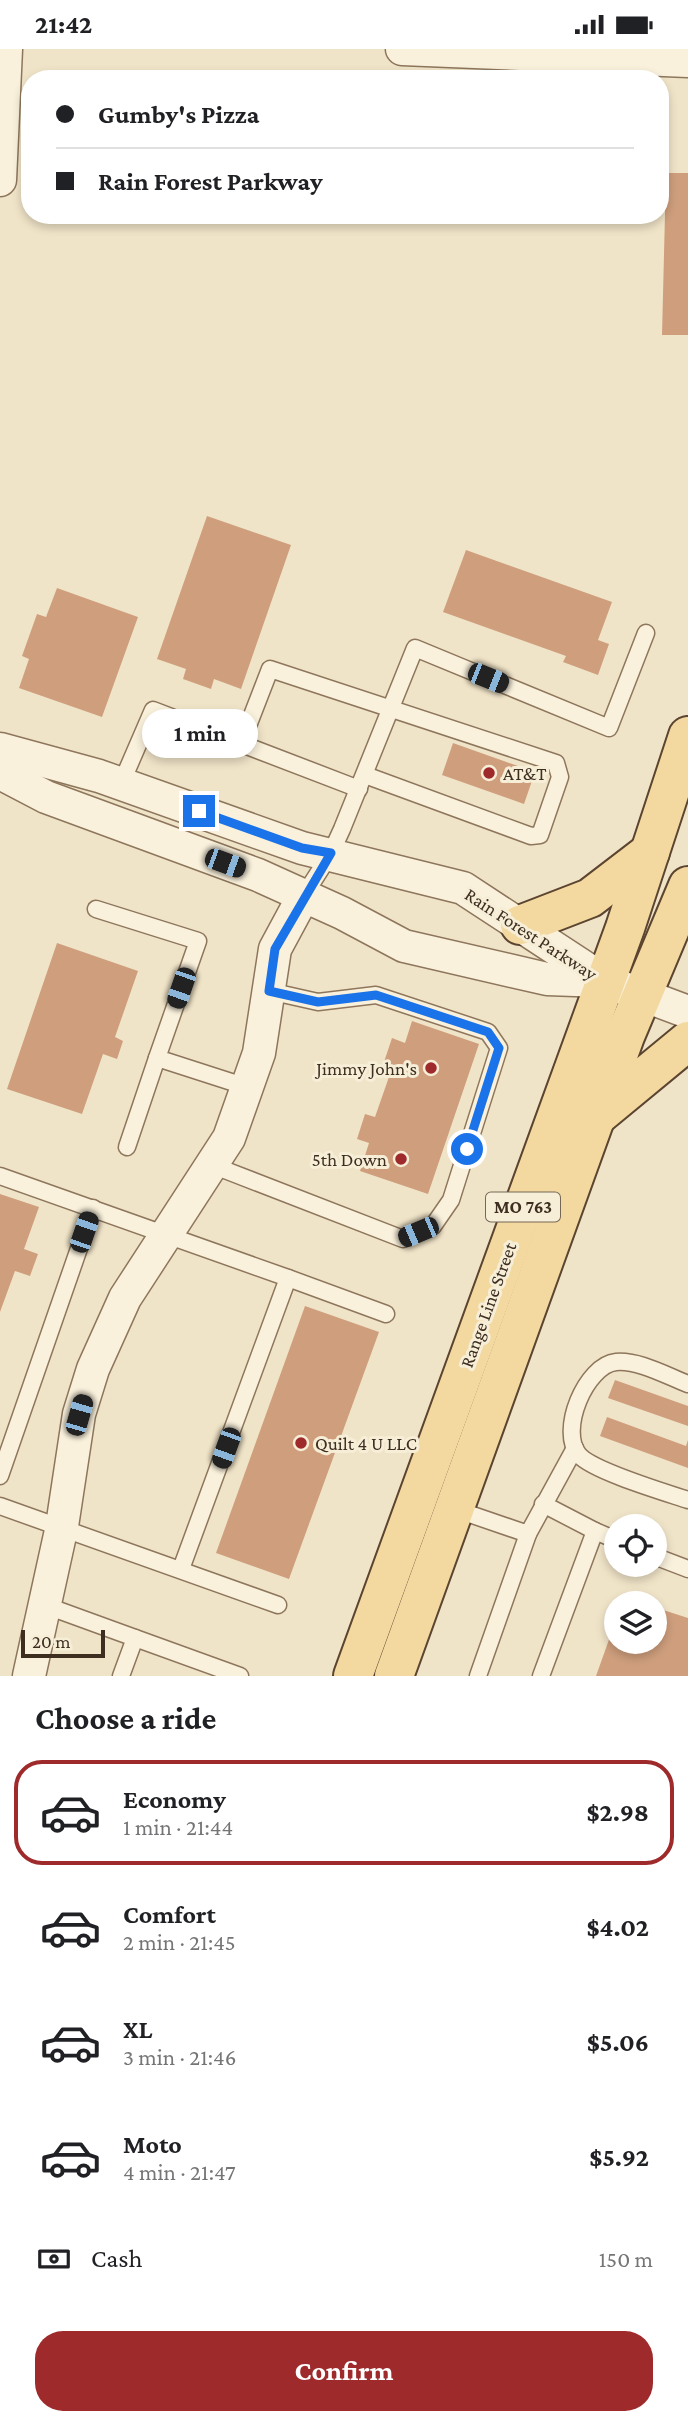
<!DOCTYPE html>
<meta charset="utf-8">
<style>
:root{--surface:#fff;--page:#f2f2f2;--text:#202124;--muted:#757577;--line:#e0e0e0;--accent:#9e2a2b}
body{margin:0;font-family:"Crimson Pro",serif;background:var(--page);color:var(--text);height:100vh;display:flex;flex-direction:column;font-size:26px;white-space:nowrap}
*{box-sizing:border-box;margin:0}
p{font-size:23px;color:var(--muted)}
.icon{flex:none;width:38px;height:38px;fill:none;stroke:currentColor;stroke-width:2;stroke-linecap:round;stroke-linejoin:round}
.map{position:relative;height:1627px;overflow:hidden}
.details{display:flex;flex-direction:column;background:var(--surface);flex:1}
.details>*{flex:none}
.guide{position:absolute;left:21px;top:21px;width:648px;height:154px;border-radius:28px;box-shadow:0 4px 10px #0003;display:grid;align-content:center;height:154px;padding:0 35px;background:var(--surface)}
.fabs{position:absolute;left:604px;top:1465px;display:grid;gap:14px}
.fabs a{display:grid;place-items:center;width:63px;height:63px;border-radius:50%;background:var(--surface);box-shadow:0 4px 10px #0003;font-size:35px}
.scale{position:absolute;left:21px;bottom:18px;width:84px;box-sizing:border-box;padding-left:7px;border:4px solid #3d2e20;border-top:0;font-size:19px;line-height:24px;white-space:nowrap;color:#3d2e20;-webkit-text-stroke:5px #f7eed8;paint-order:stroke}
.end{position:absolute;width:32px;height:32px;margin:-16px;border:9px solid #1a73e8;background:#fff;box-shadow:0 0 0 4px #fff}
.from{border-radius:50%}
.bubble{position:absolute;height:49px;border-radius:24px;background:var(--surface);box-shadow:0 4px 10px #0003;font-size:23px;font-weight:700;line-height:49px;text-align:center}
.car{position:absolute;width:21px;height:42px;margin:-21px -10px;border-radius:9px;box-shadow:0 0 5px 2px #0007;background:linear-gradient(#222 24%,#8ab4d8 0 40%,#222 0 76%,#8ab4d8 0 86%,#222 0)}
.guide b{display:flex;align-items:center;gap:24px;height:66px;font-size:26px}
.guide b+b{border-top:2px solid var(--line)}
.guide i{width:18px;height:18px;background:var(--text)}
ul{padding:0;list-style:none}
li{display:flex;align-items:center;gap:21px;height:105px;margin:0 14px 10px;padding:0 21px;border:4px solid transparent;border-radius:28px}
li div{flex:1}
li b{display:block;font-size:26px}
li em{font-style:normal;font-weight:700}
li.selected{border-color:var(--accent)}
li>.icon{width:63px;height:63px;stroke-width:1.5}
h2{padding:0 35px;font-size:32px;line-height:84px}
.pay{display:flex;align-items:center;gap:18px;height:77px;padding:0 35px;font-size:26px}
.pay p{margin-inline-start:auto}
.button{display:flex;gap:14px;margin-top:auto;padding:14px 35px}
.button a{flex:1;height:80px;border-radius:28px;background:var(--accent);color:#fff;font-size:28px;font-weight:700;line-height:80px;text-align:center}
.status{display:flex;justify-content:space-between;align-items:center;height:49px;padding:0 35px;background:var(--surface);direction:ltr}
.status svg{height:19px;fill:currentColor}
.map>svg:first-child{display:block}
.building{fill:#cf9f7d}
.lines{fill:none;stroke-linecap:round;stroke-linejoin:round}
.service-casing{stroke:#8d765c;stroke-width:19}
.minor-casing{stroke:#8d765c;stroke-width:35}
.primary-casing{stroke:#5b4430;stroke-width:42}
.service{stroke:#faf1dc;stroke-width:16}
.minor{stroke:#faf1dc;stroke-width:32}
.primary{stroke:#f3d9a0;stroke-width:38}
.route{stroke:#1a73e8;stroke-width:9}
.poi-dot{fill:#9e2a2b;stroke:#f7eed8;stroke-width:2.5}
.labels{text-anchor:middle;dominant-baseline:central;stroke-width:6;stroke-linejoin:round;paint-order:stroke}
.shield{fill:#f7eed8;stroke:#756857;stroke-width:2}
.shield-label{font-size:18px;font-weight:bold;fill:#3d2e20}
.poi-label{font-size:19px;fill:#3d2e20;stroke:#f7eed8;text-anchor:start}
.street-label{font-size:19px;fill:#3d2e20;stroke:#f7eed8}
</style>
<div class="status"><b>21:42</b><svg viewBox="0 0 49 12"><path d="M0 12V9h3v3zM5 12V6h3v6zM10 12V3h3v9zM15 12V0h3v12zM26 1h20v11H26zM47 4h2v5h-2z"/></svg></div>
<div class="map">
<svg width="688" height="1627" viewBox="0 0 688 1627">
<rect width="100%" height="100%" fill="#f0e4c8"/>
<g class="building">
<polygon points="666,124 688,124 688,286 662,286"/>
<polygon points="207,467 291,496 241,640 214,630 211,640 183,630 186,620 157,610"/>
<polygon points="466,501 612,553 598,591 609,595 598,626 563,613 566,607 443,563"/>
<polygon points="57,539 138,568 102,668 19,639 29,610 22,607 37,565 46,568"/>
<polygon points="453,694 535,723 524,755 442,726"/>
<polygon points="57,894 138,922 115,988 123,992 117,1010 103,1005 82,1065 7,1040"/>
<polygon points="412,972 479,995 428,1145 360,1122 369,1094 357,1090 365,1065 375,1068 390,1025 381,1022 392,989 405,994"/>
<polygon points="0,1145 39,1158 24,1200 38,1205 30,1227 15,1222 0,1263"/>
<polygon points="305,1257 379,1283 289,1530 216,1504"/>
<polygon points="615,1331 688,1357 688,1377 608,1349"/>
<polygon points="607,1368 686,1397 688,1391 688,1419 600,1387"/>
<polygon points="623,1548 641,1554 621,1554"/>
<polygon points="654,1558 688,1569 688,1627 596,1627 616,1571 616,1592 654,1592"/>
</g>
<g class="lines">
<defs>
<g id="service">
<polyline points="241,695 270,620 556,714 560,728 540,786 531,787 365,726"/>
<polyline points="121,735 153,661 359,740"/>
<polyline points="303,848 331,804 342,780 415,599 609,679 646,584"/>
<polyline points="96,860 198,892 157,1009 247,1038"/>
<polyline points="127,1098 157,1009"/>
<polyline points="212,1116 403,1190 433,1177 451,1151 499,999 488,983 376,946 318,953 269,942"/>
<polyline points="0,1127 288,1229 181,1520"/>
<polyline points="288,1229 386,1265"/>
<path d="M688,1335C667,1327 639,1311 616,1313C586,1316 558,1382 579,1406C593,1422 664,1443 688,1451"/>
<polyline points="0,1427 93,1159"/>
<polyline points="543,1455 595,1482"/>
<polyline points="0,1457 278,1556"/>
<polyline points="455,1460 528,1485 575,1399"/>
<polyline points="654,1507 688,1520"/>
<polyline points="47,1557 135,1589 121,1627"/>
<polyline points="135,1589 240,1627"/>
<polyline points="478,1627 528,1485"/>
<polyline points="541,1627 595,1482 616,1491"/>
</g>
<g id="minor">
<polyline points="402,0 688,12"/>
<polyline points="0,131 6,0"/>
<polyline points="0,700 99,727 302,799 463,839 605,932 688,963"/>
<polyline points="0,724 46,748 258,826 342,864 404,897 547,930 604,932"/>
<polyline points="29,1627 62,1477 79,1365 93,1320 125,1249 229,1089 259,1004 275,900 303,848"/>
</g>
<g id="primary">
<polyline points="520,876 590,849 650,803"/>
<polyline points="597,1067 688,992"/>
<polyline points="353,1627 625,879 688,687"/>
<polyline points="394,1627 625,987 688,837"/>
</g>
</defs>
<use href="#service" class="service-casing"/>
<use href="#minor" class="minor-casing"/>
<use href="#primary" class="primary-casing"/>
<use href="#service" class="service"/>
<use href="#minor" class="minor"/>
<use href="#primary" class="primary"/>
</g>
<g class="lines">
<polyline class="route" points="199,762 302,799 331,804 275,900 269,942 318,953 376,946 488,983 499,999 467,1100"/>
</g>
<g class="poi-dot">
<circle cx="489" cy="724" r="7"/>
<circle cx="431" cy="1019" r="7"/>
<circle cx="401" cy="1110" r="7"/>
<circle cx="301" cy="1394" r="7"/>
</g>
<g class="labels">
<rect class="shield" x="486" y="1143.5" width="74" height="29" rx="5"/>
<g class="shield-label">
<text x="523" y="1158">MO 763</text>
</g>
<g class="poi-label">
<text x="503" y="724">AT&amp;T</text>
<text x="417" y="1019" text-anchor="end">Jimmy John's</text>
<text x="387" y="1110" text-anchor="end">5th Down</text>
<text x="315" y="1394">Quilt 4 U LLC</text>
</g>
<g class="street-label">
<text transform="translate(531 885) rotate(33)">Rain Forest Parkway</text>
<text transform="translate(488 1256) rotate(-70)">Range Line Street</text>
</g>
</g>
</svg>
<div class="fabs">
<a><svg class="icon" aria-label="locate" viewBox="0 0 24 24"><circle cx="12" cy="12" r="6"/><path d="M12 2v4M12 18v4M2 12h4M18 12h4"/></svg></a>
<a><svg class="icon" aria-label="layers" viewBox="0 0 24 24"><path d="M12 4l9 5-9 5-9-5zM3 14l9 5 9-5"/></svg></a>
</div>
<div class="scale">20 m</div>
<i class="end from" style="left:467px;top:1100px"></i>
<i class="end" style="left:199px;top:762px"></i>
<div class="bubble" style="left:142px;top:660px;width:116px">1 min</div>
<i class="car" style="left:488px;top:629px;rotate:112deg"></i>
<i class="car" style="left:225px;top:814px;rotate:110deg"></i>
<i class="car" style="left:181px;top:939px;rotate:199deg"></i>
<i class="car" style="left:84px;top:1183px;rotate:19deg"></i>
<i class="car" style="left:418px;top:1183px;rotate:247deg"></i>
<i class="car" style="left:79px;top:1366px;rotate:16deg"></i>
<i class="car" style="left:226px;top:1399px;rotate:200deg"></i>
<div class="guide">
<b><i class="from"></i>Gumby's Pizza</b>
<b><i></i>Rain Forest Parkway</b>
</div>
</div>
<section class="details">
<h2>Choose a ride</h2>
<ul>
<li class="selected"><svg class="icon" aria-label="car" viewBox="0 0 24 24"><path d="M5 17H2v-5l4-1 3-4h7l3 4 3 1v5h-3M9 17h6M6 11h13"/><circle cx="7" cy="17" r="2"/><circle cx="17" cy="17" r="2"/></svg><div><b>Economy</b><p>1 min · 21:44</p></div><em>$2.98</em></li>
<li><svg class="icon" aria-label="car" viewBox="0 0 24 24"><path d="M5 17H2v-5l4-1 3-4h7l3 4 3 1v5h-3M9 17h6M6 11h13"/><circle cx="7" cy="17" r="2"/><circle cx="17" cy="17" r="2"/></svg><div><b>Comfort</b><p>2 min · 21:45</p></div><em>$4.02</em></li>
<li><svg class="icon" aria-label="car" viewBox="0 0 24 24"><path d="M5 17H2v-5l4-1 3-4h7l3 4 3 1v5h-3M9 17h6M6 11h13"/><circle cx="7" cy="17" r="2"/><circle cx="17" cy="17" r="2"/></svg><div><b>XL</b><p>3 min · 21:46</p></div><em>$5.06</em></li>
<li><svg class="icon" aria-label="car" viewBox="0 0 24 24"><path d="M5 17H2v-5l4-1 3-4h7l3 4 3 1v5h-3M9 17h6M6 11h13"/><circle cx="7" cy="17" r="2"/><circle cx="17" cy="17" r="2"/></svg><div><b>Moto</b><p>4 min · 21:47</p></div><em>$5.92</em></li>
</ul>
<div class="pay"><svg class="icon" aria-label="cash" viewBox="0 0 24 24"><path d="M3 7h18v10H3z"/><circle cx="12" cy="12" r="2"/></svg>Cash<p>150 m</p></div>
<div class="button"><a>Confirm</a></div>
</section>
